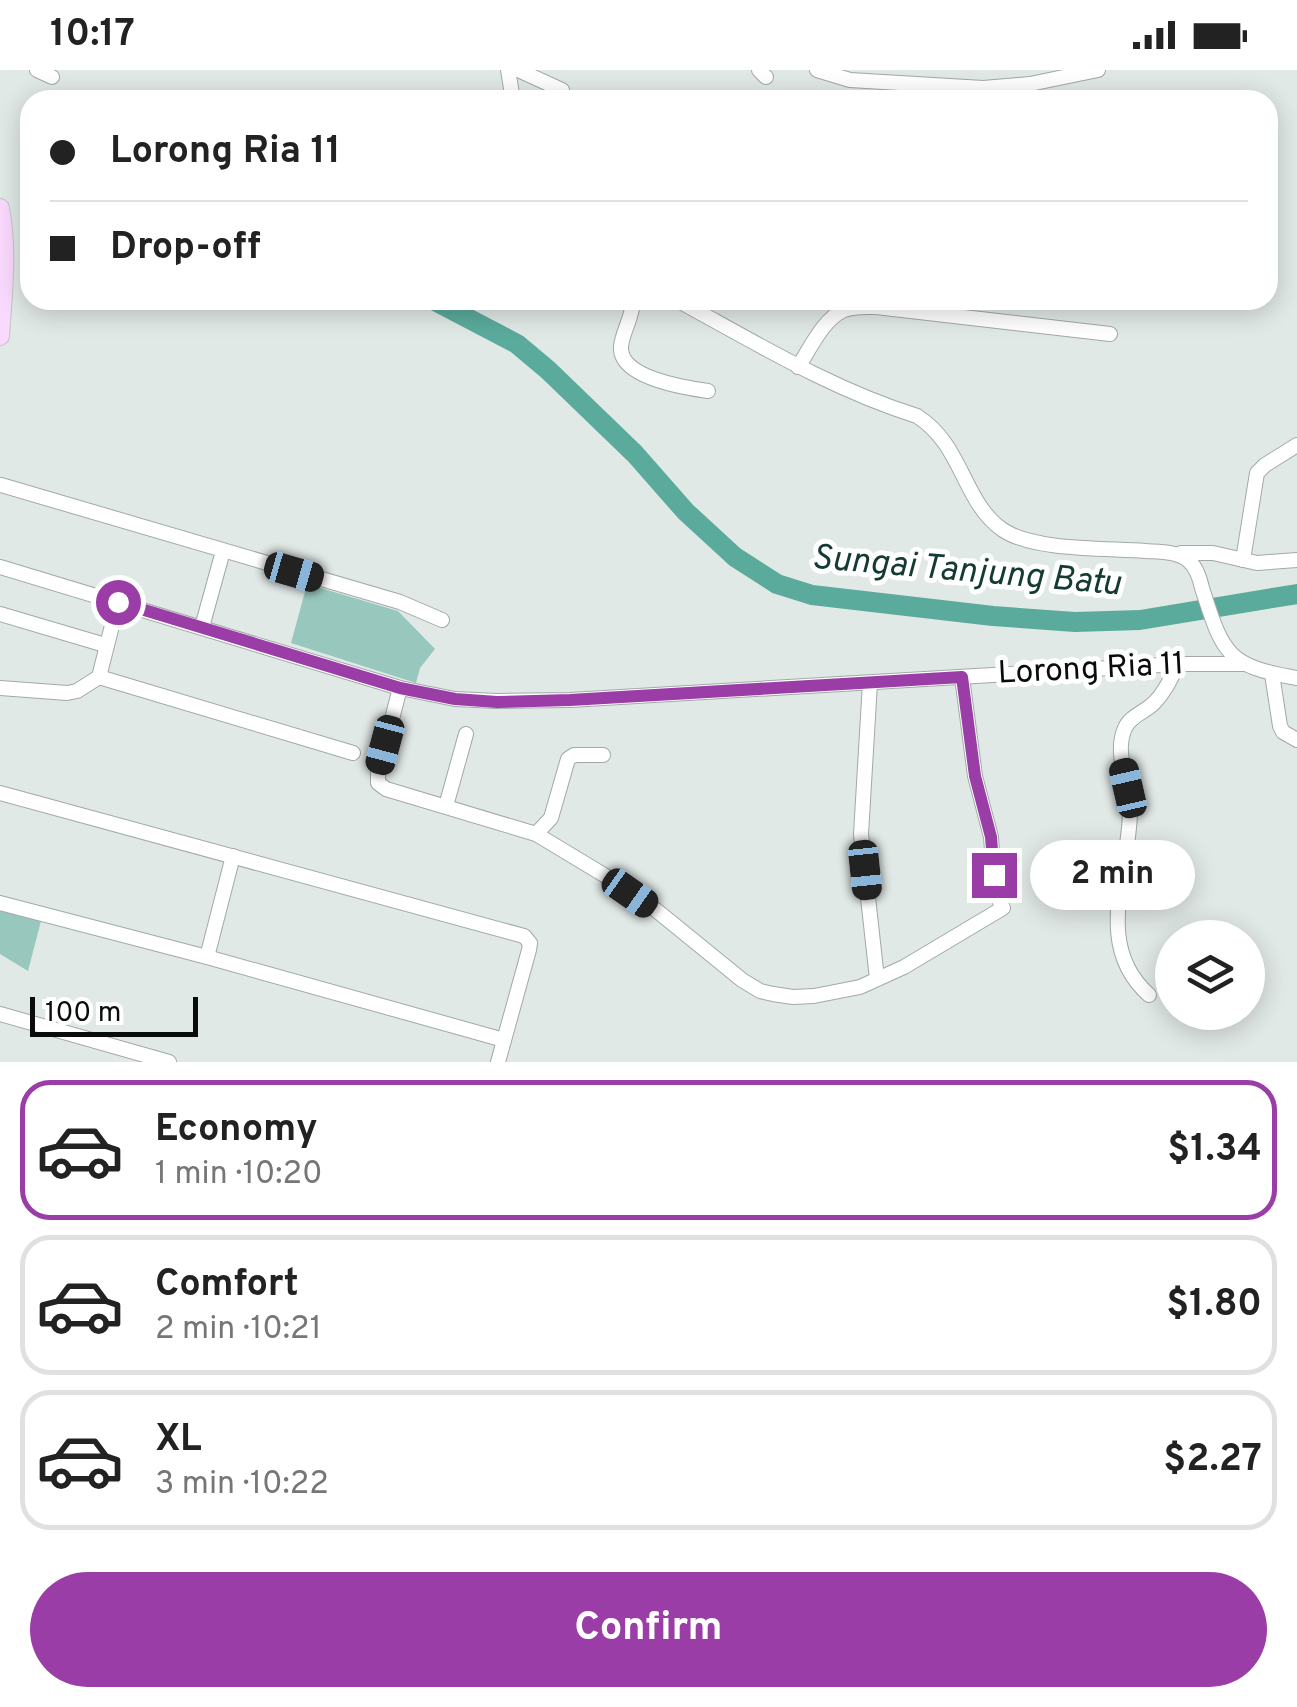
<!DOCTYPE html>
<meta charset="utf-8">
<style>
:root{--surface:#fff;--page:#f2f2f2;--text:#222;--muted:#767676;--line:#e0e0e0;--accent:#9a3da7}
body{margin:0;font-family:Overpass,sans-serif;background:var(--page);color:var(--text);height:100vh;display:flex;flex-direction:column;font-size:38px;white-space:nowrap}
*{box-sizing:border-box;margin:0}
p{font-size:32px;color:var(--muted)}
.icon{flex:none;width:55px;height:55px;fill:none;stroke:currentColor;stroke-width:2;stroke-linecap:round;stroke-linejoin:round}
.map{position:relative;height:992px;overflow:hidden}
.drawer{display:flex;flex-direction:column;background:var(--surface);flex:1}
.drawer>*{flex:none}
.hud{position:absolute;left:20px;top:20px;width:1258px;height:220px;border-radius:30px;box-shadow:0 5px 25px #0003;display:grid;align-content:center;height:220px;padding:0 30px;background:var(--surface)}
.tools{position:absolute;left:1155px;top:850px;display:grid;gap:20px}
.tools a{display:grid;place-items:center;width:110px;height:110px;border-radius:50%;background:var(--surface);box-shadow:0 5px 25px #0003;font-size:50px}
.scale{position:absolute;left:30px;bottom:25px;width:168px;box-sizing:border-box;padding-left:10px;border:5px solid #090c0b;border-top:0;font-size:28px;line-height:35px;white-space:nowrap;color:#090c0b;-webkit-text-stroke:8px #fff;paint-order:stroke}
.end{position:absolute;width:45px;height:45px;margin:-22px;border:12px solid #9a3da7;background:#fff;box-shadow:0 0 0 5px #fff}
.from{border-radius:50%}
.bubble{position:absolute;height:70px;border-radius:35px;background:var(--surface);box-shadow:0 5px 25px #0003;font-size:32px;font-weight:700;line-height:70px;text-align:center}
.car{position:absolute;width:30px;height:60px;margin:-30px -15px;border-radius:12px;box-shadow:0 0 8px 2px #0007;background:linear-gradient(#222 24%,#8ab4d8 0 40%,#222 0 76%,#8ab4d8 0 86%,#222 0)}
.hud b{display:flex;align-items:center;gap:35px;height:95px;font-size:38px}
.hud b+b{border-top:2px solid var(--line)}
.hud i{width:25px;height:25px;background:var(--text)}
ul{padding:18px 0 0;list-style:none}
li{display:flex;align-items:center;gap:30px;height:140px;margin:0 20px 15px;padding:0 10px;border:5px solid var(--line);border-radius:30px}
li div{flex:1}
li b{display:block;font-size:38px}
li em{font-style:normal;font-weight:700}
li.on{border-color:var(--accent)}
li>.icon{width:90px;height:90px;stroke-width:1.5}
.cta{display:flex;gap:20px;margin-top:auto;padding:20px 30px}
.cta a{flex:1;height:115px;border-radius:60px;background:var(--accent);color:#fff;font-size:40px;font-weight:700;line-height:115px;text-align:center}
.status{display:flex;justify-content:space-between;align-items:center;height:70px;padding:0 50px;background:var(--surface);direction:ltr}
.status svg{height:28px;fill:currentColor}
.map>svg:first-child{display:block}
.green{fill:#98c8bd}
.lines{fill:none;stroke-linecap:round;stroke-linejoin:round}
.river{stroke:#5bab9c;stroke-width:20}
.minor-casing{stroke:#a2a9a8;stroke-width:16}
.major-casing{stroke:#c4c5c4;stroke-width:20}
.minor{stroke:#fff;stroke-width:14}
.major{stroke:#f9d9fd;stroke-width:18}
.route{stroke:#9a3da7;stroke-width:12}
.labels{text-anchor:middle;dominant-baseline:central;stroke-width:10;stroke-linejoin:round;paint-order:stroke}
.street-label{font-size:32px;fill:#090c0b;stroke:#fff}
.water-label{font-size:35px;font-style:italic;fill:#133a33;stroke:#fff}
</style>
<div class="status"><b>10:17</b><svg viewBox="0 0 49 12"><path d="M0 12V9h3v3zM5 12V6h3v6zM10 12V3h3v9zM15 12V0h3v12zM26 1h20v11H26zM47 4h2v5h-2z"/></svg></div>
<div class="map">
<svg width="1297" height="992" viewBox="0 0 1297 992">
<rect width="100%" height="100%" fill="#e1e9e7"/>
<g class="green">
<polygon points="307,514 398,541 435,579 420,598 416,613 291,573"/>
<polygon points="0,840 41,851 28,901 0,884"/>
</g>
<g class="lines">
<polyline class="river" points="433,230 517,274 548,300 635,384 686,442 735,487 777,514 812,525 993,546 1075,552 1140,550 1297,524"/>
<defs>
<g id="minor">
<polyline points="37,0 52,7"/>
<polyline points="508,0 513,30"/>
<polyline points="518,0 562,20"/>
<polyline points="759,0 766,7"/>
<polyline points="817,0 850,10 983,18 1030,14 1098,0"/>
<path d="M633,230C633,247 623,260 621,276C618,308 686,318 708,321"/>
<path d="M677,230C756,273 831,319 917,346C963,375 963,433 1003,460C1034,481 1108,478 1145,481C1160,482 1177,481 1189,491C1196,497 1200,509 1202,518C1223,583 1226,596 1297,608"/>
<path d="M798,297C810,279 823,249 844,240C854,236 866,237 876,237L1110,264"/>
<polyline points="1,415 400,532 442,550"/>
<polyline points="1181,483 1213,483 1257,493 1297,490"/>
<polyline points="1243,490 1257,403 1265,395 1297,375"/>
<polyline points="0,497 400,618 455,629 497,631 570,630 1178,594 1242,594"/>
<polyline points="0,544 105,575"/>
<polyline points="202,557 223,481"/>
<polyline points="1272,604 1280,656 1283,662 1297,670"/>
<polyline points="99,607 353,683"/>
<polyline points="870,613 861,764 877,909"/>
<polyline points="0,618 67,623 77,621 99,607 118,532"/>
<polyline points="400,618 378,703 378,713 386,719 536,764 604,805 656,840 742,910 760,921 773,924 793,927 814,926 860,917 904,897 1003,838 995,822 991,767 975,706 962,607"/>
<polyline points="0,723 524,866 530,873 529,880 498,992"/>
<polyline points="446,736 466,664"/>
<polyline points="536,764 551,748 568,689 574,685 603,685"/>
<polyline points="0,833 207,887 504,970"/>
<polyline points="207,887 233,786"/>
<path d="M1149,925C1093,875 1129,805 1130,742C1131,714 1113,684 1125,658C1130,646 1145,642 1154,633C1165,622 1171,608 1178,594"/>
<polyline points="0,944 169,992"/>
</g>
<path id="major" d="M0,138C8,180 3,224 0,266"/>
</defs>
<use href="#minor" class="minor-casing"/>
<use href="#major" class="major-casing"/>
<use href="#minor" class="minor"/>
<use href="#major" class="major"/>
</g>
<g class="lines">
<polyline class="route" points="118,532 400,618 455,629 497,632 570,630 962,607 975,706 991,767 994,805"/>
</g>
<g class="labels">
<g class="street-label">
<text transform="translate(1091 600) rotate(-3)">Lorong Ria 11</text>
</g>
<g class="water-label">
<text transform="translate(966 502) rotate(5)">Sungai Tanjung Batu</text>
</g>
</g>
</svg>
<div class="tools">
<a><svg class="icon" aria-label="layers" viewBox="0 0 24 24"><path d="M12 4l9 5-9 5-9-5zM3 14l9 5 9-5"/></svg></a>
</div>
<div class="scale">100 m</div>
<i class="end from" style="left:118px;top:532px"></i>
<i class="end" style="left:994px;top:805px"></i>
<div class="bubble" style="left:1030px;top:770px;width:165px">2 min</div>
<i class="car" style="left:294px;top:502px;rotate:106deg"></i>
<i class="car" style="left:385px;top:675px;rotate:195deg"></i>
<i class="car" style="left:1128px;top:718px;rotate:347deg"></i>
<i class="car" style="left:865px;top:800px;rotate:174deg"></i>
<i class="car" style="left:630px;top:823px;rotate:125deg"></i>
<div class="hud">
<b><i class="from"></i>Lorong Ria 11</b>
<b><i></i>Drop-off</b>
</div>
</div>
<section class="drawer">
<ul>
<li class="on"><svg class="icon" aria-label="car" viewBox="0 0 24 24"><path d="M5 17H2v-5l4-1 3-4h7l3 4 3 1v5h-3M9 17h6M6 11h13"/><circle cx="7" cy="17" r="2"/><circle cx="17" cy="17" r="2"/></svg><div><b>Economy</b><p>1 min · 10:20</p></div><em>$1.34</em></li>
<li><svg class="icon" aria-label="car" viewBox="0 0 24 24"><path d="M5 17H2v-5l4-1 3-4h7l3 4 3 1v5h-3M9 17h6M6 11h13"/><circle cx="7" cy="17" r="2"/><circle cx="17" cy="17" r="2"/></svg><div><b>Comfort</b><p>2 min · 10:21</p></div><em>$1.80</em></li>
<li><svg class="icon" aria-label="car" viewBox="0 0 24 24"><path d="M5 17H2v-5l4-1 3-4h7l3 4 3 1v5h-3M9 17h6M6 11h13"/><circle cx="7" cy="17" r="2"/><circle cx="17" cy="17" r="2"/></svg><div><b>XL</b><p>3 min · 10:22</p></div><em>$2.27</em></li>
</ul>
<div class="cta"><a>Confirm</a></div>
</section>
